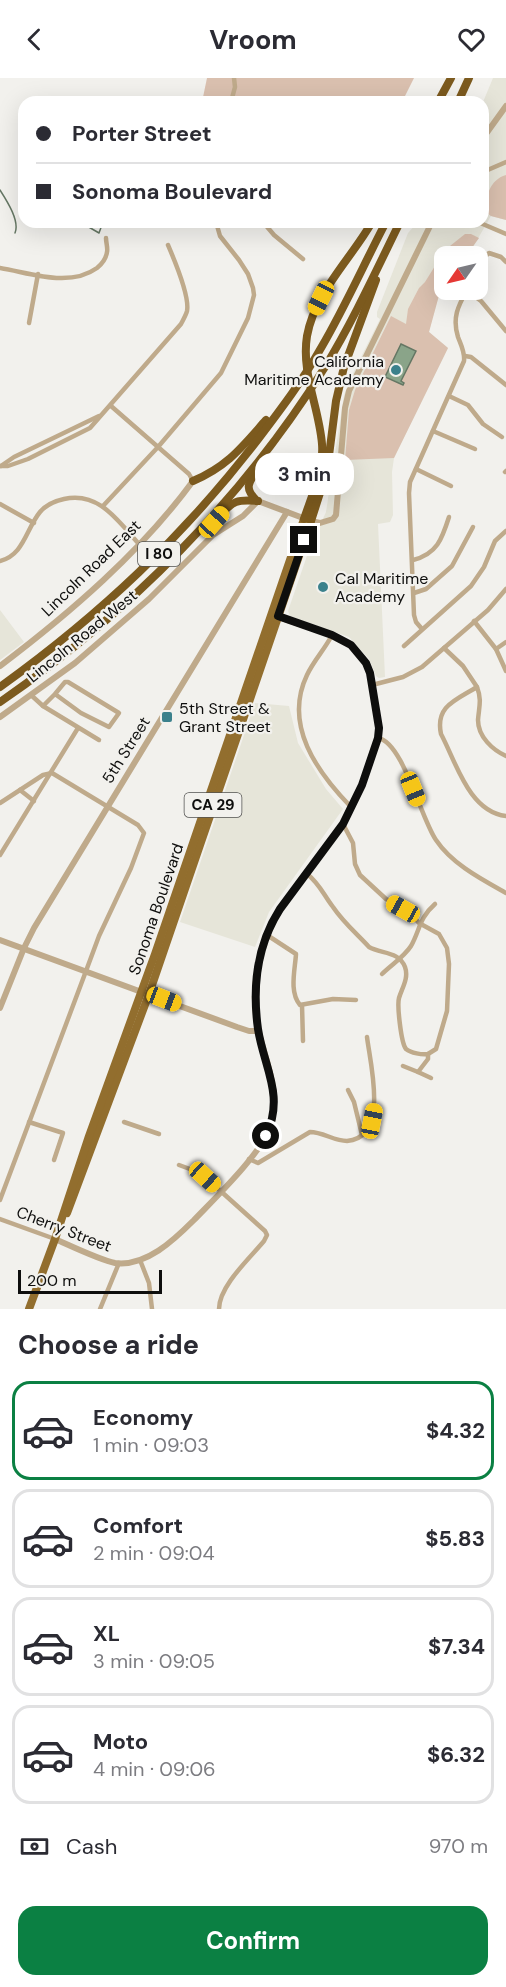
<!DOCTYPE html>
<meta charset="utf-8">
<style>
:root{--surface:#fff;--page:#f7f7f7;--text:#2b2b33;--muted:#7c7c81;--line:#e1e1e2;--accent:#0b8043}
body{margin:0;font-family:"DM Sans",sans-serif;background:var(--page);color:var(--text);height:100vh;display:flex;flex-direction:column;font-size:22px;white-space:nowrap}
*{box-sizing:border-box;margin:0}
p{font-size:20px;color:var(--muted)}
.icon{flex:none;width:33px;height:33px;fill:none;stroke:currentColor;stroke-width:2;stroke-linecap:round;stroke-linejoin:round}
.map{position:relative;height:1231px;overflow:hidden}
.details{display:flex;flex-direction:column;background:var(--surface);flex:1}
.details>*{flex:none}
.banner{position:absolute;left:18px;top:18px;width:471px;height:132px;border-radius:18px;box-shadow:0 6px 24px #0002;display:grid;align-content:center;height:132px;padding:0 18px;background:var(--surface)}
.needle{width:39px;rotate:236deg}
.fabs{position:absolute;left:434px;top:168px;display:grid;gap:12px}
.fabs a{display:grid;place-items:center;width:54px;height:54px;border-radius:12px;background:var(--surface);box-shadow:0 6px 24px #0002;font-size:30px}
.scale{position:absolute;left:18px;bottom:15px;width:144px;box-sizing:border-box;padding-left:6px;border:3px solid #0e0e0d;border-top:0;font-size:16px;line-height:21px;white-space:nowrap;color:#0e0e0d;-webkit-text-stroke:4px #f2f1ed;paint-order:stroke}
.end{position:absolute;width:27px;height:27px;margin:-14px;border:8px solid #0e0e0d;background:#fff;box-shadow:0 0 0 3px #fff}
.from{border-radius:50%}
.bubble{position:absolute;height:42px;border-radius:18px;background:var(--surface);box-shadow:0 6px 24px #0002;font-size:20px;font-weight:700;line-height:42px;text-align:center}
.car{position:absolute;width:18px;height:36px;margin:-18px -9px;border-radius:8px;box-shadow:0 0 4px 2px #0007;background:linear-gradient(#f5c518 24%,#345 0 40%,#f5c518 0 76%,#345 0 86%,#f5c518 0)}
.banner b{display:flex;align-items:center;gap:21px;height:57px;font-size:22px}
.banner b+b{border-top:2px solid var(--line)}
.banner i{width:15px;height:15px;background:var(--text)}
ul{padding:0;list-style:none}
li{display:flex;align-items:center;gap:18px;height:99px;margin:0 12px 9px;padding:0 6px;border:3px solid var(--line);border-radius:18px}
li div{flex:1}
li b{display:block;font-size:22px}
li em{font-style:normal;font-weight:700}
li.selected{border-color:var(--accent)}
li>.icon{width:54px;height:54px;stroke-width:1.5}
h2{padding:0 18px;font-size:27px;line-height:72px}
.pay{display:flex;align-items:center;gap:15px;height:66px;padding:0 18px;font-size:22px}
.pay p{margin-inline-start:auto}
.action{display:flex;gap:12px;margin-top:auto;padding:12px 18px}
.action a{flex:1;height:69px;border-radius:18px;background:var(--accent);color:#fff;font-size:24px;font-weight:700;line-height:69px;text-align:center}
header{display:flex;justify-content:space-between;align-items:center;height:78px;padding:0 18px;background:var(--surface);font-size:27px;font-weight:700}
.map>svg:first-child{display:block}
.built{fill:#e6e5d9}
.green{fill:#dac0af}
.water{fill:#8aa489;stroke:#657764;stroke-width:1.5}
.lines{fill:none;stroke-linecap:round;stroke-linejoin:round}
.stream{stroke:#657764;stroke-width:1.5}
.minor{stroke:#bfaa8b;stroke-width:4.5}
.tertiary{stroke:#bfaa8b;stroke-width:6}
.primary{stroke:#926e2e;stroke-width:8}
.motorway{stroke:#7c5a1e;stroke-width:8}
.route{stroke:#0e0e0d;stroke-width:8}
.poi-dot{fill:#3b818c;stroke:#f2f1ed;stroke-width:2}
.labels{text-anchor:middle;dominant-baseline:central;stroke-width:4.5;stroke-linejoin:round;paint-order:stroke}
.shield{fill:#f2f1ed;stroke:#525250;stroke-width:1.5}
.shield-label{font-size:15px;font-weight:bold;fill:#0e0e0d}
.poi-label{font-size:16px;fill:#0e0e0d;stroke:#f2f1ed;text-anchor:start}
.street-label{font-size:16px;fill:#0e0e0d;stroke:#f2f1ed}
</style>
<header><svg class="icon" aria-label="back" viewBox="0 0 24 24"><path d="M15 5l-7 7 7 7"/></svg>Vroom<svg class="icon" aria-label="heart" viewBox="0 0 24 24"><path d="M12 20l-8-8c-3-5 5-10 8-4 3-6 11-1 8 4z"/></svg></header>
<div class="map">
<svg width="506" height="1231" viewBox="0 0 506 1231">
<rect width="100%" height="100%" fill="#f2f1ed"/>
<g class="built">
<polygon points="493,0 506,0 506,142 491,138 470,174 466,178 444,178 444,199 429,254 448,270 394,380 392,394 393,437 390,444 378,446 385,599 379,600 376,598 369,581 349,559 290,538 288,533 310,469 326,434 344,317 350,301 380,241 377,239 377,234 408,155 418,144 483,144 483,24"/>
<polygon points="0,532 24,564 0,582"/>
<polygon points="255,625 289,628 298,665 326,711 343,731 269,834 255,869 180,844"/>
</g>
<g class="green">
<polygon points="207,0 414,0 402,24 202,24"/>
<path d="M506,97V142L491,138L484,133C487,118 489,102 506,97Z"/>
<polygon points="465,156 471,156 479,160 466,178 444,178 444,199 429,254 448,270 394,380 345,382 349,332 355,312 391,238 406,246 408,231 419,210 425,204 445,172"/>
</g>
<polygon class="water" points="401,266 416,273 401,303 404,305 403,307 385,299"/>
<g class="lines">
<g class="stream">
<path d="M0,112C7,123 20,143 15,155"/>
<polyline points="87,148 99,155 103,144"/>
</g>
<g class="minor">
<polyline points="231,24 235,9 234,0"/>
<polyline points="483,94 506,84"/>
<polyline points="263,144 274,157 303,181"/>
<polyline points="478,144 506,156"/>
<path d="M0,190C31,195 69,210 97,190C102,186 106,181 107,174C108,170 106,165 106,160"/>
<polyline points="477,190 482,181 489,175 501,179 506,184"/>
<polyline points="466,212 481,223 506,253"/>
<polyline points="29,245 38,196"/>
<polyline points="465,278 471,279 506,307"/>
<polyline points="449,318 468,327 483,346 502,359"/>
<polyline points="111,328 189,396 193,403"/>
<polyline points="433,353 475,371"/>
<path d="M0,388H8L28,381L90,350L181,246C183,242 186,237 187,233C190,218 174,181 168,167"/>
<polyline points="1,388 14,379 99,338"/>
<polyline points="416,391 451,408"/>
<polyline points="505,394 506,393"/>
<polyline points="0,426 34,445"/>
<polyline points="103,428 158,369 221,295 248,240 254,217 253,210 248,196 239,182 220,158 216,144"/>
<path d="M413,482C437,476 442,461 449,439"/>
<path d="M0,483C24,477 26,451 40,434C46,427 55,423 64,421C99,413 118,443 139,466"/>
<polyline points="414,515 426,511 452,488 473,449"/>
<polyline points="474,543 496,571 506,593"/>
<path d="M422,551L416,544L414,537L409,415L410,404L464,283C465,274 461,267 458,259C452,240 458,228 467,212"/>
<path d="M332,557C325,571 314,582 307,597C283,647 317,694 351,729"/>
<polyline points="404,568 471,508 484,489 495,463 506,453"/>
<polyline points="444,570 463,588 477,609"/>
<polyline points="496,571 506,564"/>
<polyline points="372,607 403,599 422,589 488,532 506,511"/>
<polyline points="31,617 43,628 99,662"/>
<polyline points="43,628 55,616 81,635 109,649 119,635 68,604 65,604 55,616"/>
<path d="M378,660C403,664 421,741 436,762C452,786 481,801 506,815"/>
<path d="M506,678C493,672 478,659 478,642C479,629 482,622 477,609C456,622 435,628 441,656C456,684 469,734 506,738"/>
<polyline points="20,712 34,723"/>
<polyline points="0,725 43,697 52,695 138,747 144,755 131,790 99,858 86,893 0,1122"/>
<polyline points="0,777 78,650"/>
<path d="M306,795C320,806 323,816 333,829C343,844 357,856 369,869C381,876 399,873 405,889C409,900 402,910 399,920C397,927 401,965 406,971C411,975 422,977 428,976L436,971L447,933L449,886L447,870L439,856L419,845L410,835L386,821L360,797L355,786L353,765L343,746"/>
<path d="M267,857L296,876C295,892 289,914 300,927L333,921L356,922"/>
<path d="M382,896C391,887 404,879 411,868C420,852 419,840 435,826"/>
<polyline points="302,927 303,963"/>
<polyline points="428,976 428,981 418,994 431,1000"/>
<polyline points="403,988 418,994"/>
<polyline points="348,1012 354,1024 362,1057"/>
<polyline points="29,1044 63,1055 54,1082"/>
<polyline points="124,1044 159,1056"/>
<path d="M249,1081L258,1085L310,1054C323,1054 334,1063 347,1063C390,1060 370,985 367,959"/>
<path d="M179,1087L198,1094L205,1099L265,1153L267,1157L264,1163C250,1180 219,1208 219,1231"/>
<polyline points="0,1141 55,1161"/>
<polyline points="140,1182 149,1205 152,1231"/>
<polyline points="100,1231 119,1185"/>
</g>
<g class="tertiary">
<polyline points="483,60 506,28"/>
<path d="M0,588C70,535 141,474 193,403"/>
<polyline points="0,639 75,585 149,521 213,457 243,438 258,423 311,443 320,445 333,441 336,437 345,330 349,313 432,144"/>
<polyline points="0,862 237,949 249,953 258,953"/>
<polyline points="0,930 24,870 34,850 287,434"/>
<path d="M55,1161C71,1168 100,1182 115,1185C146,1189 174,1162 194,1142C215,1120 261,1076 270,1049C281,1017 267,986 259,955C249,913 258,867 280,831L343,746L362,707L378,660L379,650L370,595L364,582L351,567L332,557L275,538"/>
</g>
<g class="primary">
<polyline points="67,1135 149,916 311,443"/>
<polyline points="29,1231 55,1161 89,1058 155,876 304,441"/>
</g>
<g class="motorway">
<polyline points="438,24 451,0"/>
<polyline points="458,24 469,0"/>
<path d="M257,393C247,406 245,411 257,423"/>
<path d="M193,403C228,388 242,369 266,342"/>
<path d="M219,438C233,423 237,421 258,423"/>
<path d="M304,441C312,417 324,391 322,366C319,329 301,295 307,258C315,214 351,181 372,144"/>
<polyline points="311,443 327,393 336,323 344,289 376,202"/>
<path d="M0,609C100,537 184,458 259,360C281,331 303,302 321,270C345,229 364,186 386,144"/>
<path d="M0,624C128,536 242,422 325,289C353,243 376,193 400,144"/>
</g>
</g>
<g class="lines">
<path class="route" d="M266,1058C285,1017 264,990 258,951C252,908 257,867 280,831L343,746L362,707L378,660L379,650L370,595L366,585L351,567L332,557L278,538L304,462"/>
</g>
<g class="poi-dot">
<circle cx="396" cy="292" r="6"/>
<circle cx="323" cy="509" r="6"/>
<rect x="161" y="633" width="12" height="12" rx="3"/>
</g>
<g class="labels">
<g class="shield">
<rect x="138" y="464" width="42" height="24" rx="4.5"/>
<rect x="184.5" y="715" width="57" height="24" rx="4.5"/>
</g>
<g class="shield-label">
<text x="159" y="476">I 80</text>
<text x="213" y="727">CA 29</text>
</g>
<g class="poi-label">
<text x="384" y="283" text-anchor="end">California<tspan x="384" dy="18">Maritime Academy</tspan></text>
<text x="335" y="500">Cal Maritime<tspan x="335" dy="18">Academy</tspan></text>
<text x="179" y="630">5th Street &amp;<tspan x="179" dy="18">Grant Street</tspan></text>
</g>
<g class="street-label">
<text transform="translate(91 490) rotate(-44)">Lincoln Road East</text>
<text transform="translate(82 558) rotate(-39)">Lincoln Road West</text>
<text transform="translate(126 672) rotate(-58)">5th Street</text>
<text transform="translate(156 831) rotate(-71)">Sonoma Boulevard</text>
<text transform="translate(64 1151) rotate(21)">Cherry Street</text>
</g>
</g>
</svg>
<div class="fabs">
<a><svg class="needle" viewBox="-14 -14 28 28"><path d="M0-13l5 13h-10z" fill="#e53935"/><path d="M0 13l5-13h-10z" fill="#7c7c81"/></svg></a>
</div>
<div class="scale">200 m</div>
<i class="end from" style="left:266px;top:1058px"></i>
<i class="end" style="left:304px;top:462px"></i>
<div class="bubble" style="left:255px;top:375px;width:99px">3 min</div>
<i class="car" style="left:321px;top:220px;rotate:206deg"></i>
<i class="car" style="left:214px;top:444px;rotate:42deg"></i>
<i class="car" style="left:413px;top:711px;rotate:158deg"></i>
<i class="car" style="left:403px;top:831px;rotate:299deg"></i>
<i class="car" style="left:164px;top:921px;rotate:111deg"></i>
<i class="car" style="left:372px;top:1043px;rotate:11deg"></i>
<i class="car" style="left:205px;top:1099px;rotate:132deg"></i>
<div class="banner">
<b><i class="from"></i>Porter Street</b>
<b><i></i>Sonoma Boulevard</b>
</div>
</div>
<section class="details">
<h2>Choose a ride</h2>
<ul>
<li class="selected"><svg class="icon" aria-label="car" viewBox="0 0 24 24"><path d="M5 17H2v-5l4-1 3-4h7l3 4 3 1v5h-3M9 17h6M6 11h13"/><circle cx="7" cy="17" r="2"/><circle cx="17" cy="17" r="2"/></svg><div><b>Economy</b><p>1 min · 09:03</p></div><em>$4.32</em></li>
<li><svg class="icon" aria-label="car" viewBox="0 0 24 24"><path d="M5 17H2v-5l4-1 3-4h7l3 4 3 1v5h-3M9 17h6M6 11h13"/><circle cx="7" cy="17" r="2"/><circle cx="17" cy="17" r="2"/></svg><div><b>Comfort</b><p>2 min · 09:04</p></div><em>$5.83</em></li>
<li><svg class="icon" aria-label="car" viewBox="0 0 24 24"><path d="M5 17H2v-5l4-1 3-4h7l3 4 3 1v5h-3M9 17h6M6 11h13"/><circle cx="7" cy="17" r="2"/><circle cx="17" cy="17" r="2"/></svg><div><b>XL</b><p>3 min · 09:05</p></div><em>$7.34</em></li>
<li><svg class="icon" aria-label="car" viewBox="0 0 24 24"><path d="M5 17H2v-5l4-1 3-4h7l3 4 3 1v5h-3M9 17h6M6 11h13"/><circle cx="7" cy="17" r="2"/><circle cx="17" cy="17" r="2"/></svg><div><b>Moto</b><p>4 min · 09:06</p></div><em>$6.32</em></li>
</ul>
<div class="pay"><svg class="icon" aria-label="cash" viewBox="0 0 24 24"><path d="M3 7h18v10H3z"/><circle cx="12" cy="12" r="2"/></svg>Cash<p>970 m</p></div>
<div class="action"><a>Confirm</a></div>
</section>
